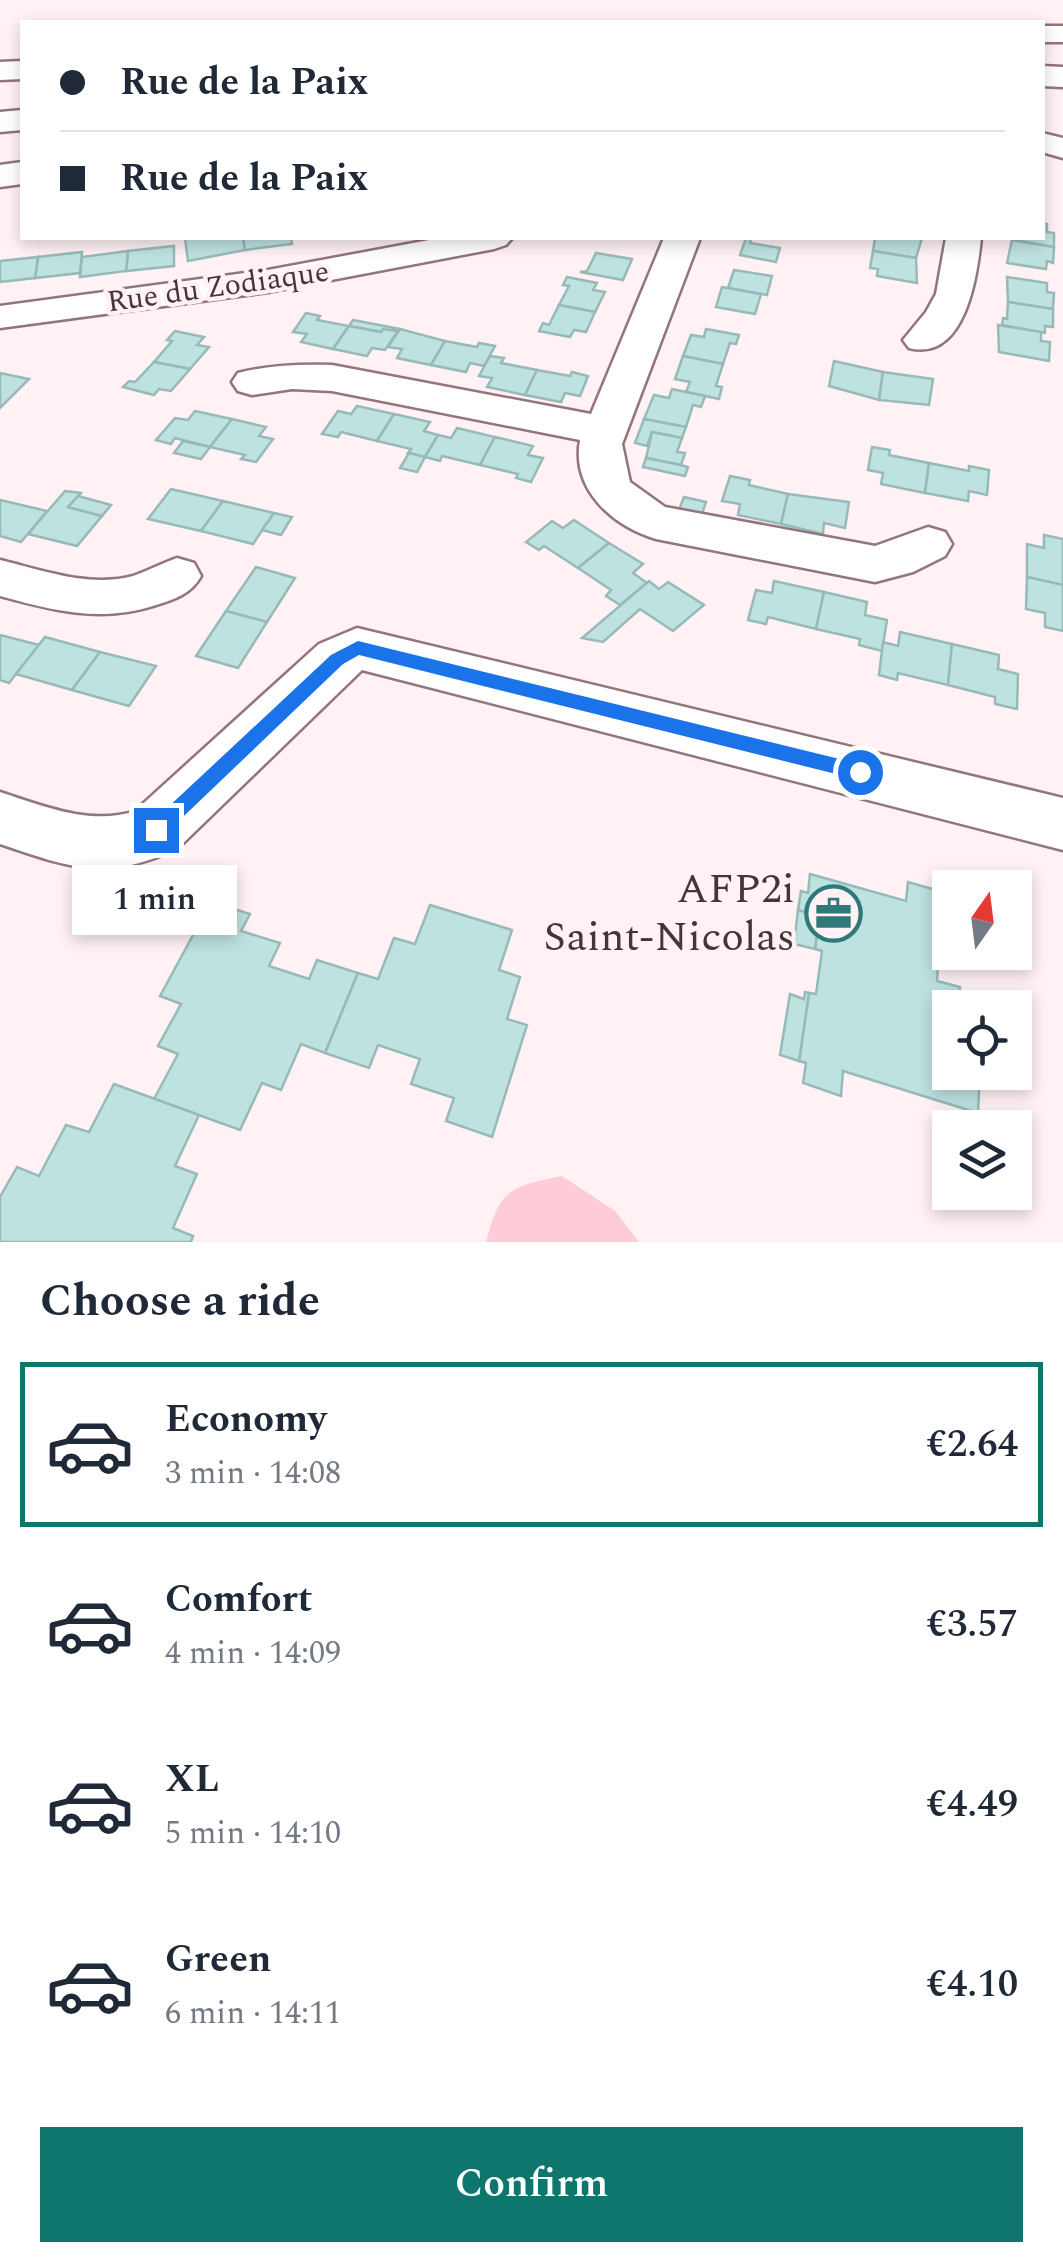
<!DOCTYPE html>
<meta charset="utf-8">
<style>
:root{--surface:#fff;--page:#f6f6f7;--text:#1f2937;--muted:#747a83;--line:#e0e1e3;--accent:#0f766e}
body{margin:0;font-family:Spectral,serif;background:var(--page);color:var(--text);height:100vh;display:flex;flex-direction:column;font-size:38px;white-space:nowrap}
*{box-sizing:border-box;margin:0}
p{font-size:32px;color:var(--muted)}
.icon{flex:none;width:55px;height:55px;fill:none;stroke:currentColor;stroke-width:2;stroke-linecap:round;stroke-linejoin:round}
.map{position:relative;height:1242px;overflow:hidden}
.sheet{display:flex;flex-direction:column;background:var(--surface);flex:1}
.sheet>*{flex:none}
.top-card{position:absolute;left:20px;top:20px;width:1025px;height:220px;border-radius:0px;box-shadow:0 5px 15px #0003;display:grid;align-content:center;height:220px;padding:0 40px;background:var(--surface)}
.needle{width:65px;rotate:14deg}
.controls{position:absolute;left:932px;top:870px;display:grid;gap:20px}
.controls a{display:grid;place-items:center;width:100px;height:100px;border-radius:0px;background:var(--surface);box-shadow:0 5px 15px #0003;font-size:50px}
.end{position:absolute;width:45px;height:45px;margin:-22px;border:12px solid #1a73e8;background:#fff;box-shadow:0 0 0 5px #fff}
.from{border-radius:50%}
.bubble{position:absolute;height:70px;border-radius:0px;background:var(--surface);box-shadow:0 5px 15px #0003;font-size:32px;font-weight:600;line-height:70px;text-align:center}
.top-card b{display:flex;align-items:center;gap:35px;height:95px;font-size:38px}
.top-card b+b{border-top:2px solid var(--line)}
.top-card i{width:25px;height:25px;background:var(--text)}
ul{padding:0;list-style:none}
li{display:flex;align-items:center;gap:30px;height:165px;margin:0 20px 15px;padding:0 20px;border:5px solid transparent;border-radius:0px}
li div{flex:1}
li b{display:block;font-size:38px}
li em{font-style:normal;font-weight:600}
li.selected{border-color:var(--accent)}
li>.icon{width:90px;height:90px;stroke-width:1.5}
h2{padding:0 40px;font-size:45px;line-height:120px}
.action{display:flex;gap:20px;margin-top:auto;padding:20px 40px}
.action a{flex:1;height:115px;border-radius:0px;background:var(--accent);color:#fff;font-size:40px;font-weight:600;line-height:115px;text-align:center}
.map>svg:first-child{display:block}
.green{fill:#fdccd6}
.building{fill:#bee2e0;stroke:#97bab8;stroke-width:2.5}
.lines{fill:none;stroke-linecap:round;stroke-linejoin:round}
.minor-casing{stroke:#93757c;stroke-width:5}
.highway-casing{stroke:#93757c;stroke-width:5}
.minor{fill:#fff;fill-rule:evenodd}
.highway{fill:#fff;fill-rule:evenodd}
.route{fill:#1a73e8}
.labels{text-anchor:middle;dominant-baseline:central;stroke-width:9;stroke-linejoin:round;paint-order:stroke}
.far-street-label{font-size:30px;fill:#433639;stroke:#fff1f4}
.near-poi-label{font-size:42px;fill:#433639;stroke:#fff1f4;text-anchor:end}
</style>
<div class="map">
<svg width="1063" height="1242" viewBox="0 0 1063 1242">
<rect width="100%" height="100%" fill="#fff1f4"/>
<path class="green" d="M562,1176L615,1211L639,1242H486C500,1189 509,1187 562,1176Z"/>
<g class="building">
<polygon points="1042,224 1047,224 1047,232 1054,233 1054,247 1012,240 1042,238"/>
<polygon points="185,238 243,238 245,250 188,261"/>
<polygon points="243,238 291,238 292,244 245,250"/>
<polygon points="746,238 751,239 750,243 780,248 776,262 740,255"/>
<polygon points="875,238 922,238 916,258 873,251"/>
<polygon points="1012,240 1054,247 1053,263 1047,261 1046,269 1007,263"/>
<polygon points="174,246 174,266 126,271 128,251"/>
<polygon points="128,251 126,271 80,277 82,257"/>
<polygon points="873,251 916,258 917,283 877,276 878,269 870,268"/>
<polygon points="82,252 80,273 35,278 38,257"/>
<polygon points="596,253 632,259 623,280 580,272 587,271"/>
<polygon points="38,257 35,278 0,282 0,261"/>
<polygon points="734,270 772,276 767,295 728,288"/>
<polygon points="567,277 597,283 593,290 605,292 595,312 559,305 569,286 563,285"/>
<polygon points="1007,277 1047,283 1047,292 1054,293 1053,309 1008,302"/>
<polygon points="722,287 761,294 755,314 716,307"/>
<polygon points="1008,302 1053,309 1053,327 1045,326 1045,333 1002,325 1003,318 1007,319"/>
<polygon points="559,305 595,312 586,332 574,330 570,337 539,331 543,323 549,325"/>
<polygon points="306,313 320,316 317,320 349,326 333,349 301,342 307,334 293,332"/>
<polygon points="353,320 400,329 381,332 349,326"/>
<polygon points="998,325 1041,332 1041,341 1050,342 1049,361 999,352"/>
<polygon points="349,326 381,332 383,329 398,331 385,350 372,348 367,356 333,349"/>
<polygon points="400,329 445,341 431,365 397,358 402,349 388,347"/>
<polygon points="706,329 739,335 736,344 730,343 723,364 683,356 691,335 704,337"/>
<polygon points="175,331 204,337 197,345 209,347 190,369 154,362 172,341 167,340"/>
<polygon points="445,341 477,347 479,343 495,346 484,366 470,363 466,372 431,365"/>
<polygon points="490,356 504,358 501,363 537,370 525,395 487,387 492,378 479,376"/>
<polygon points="683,356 723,364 716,386 722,387 719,399 686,392 690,382 675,379"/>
<polygon points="834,361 883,372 879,400 829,386"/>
<polygon points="154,362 190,369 171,391 159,389 154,395 123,387 129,381 135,382"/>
<polygon points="537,370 570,376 572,372 588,376 580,396 565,393 561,402 525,395"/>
<polygon points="883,372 933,379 929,405 879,400"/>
<polygon points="0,373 29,379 0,408"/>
<polygon points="672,389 705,396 701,407 693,405 686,427 644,419 654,395 669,398"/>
<polygon points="357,406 394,414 377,441 341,432 338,437 322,434 338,411 351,414"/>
<polygon points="195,411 232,419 210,447 175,438 171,444 156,440 175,418 188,420"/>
<polygon points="394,414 430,422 424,431 438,435 425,457 408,453 411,449 377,441"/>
<polygon points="232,419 266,427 259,436 273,439 256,462 241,459 245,455 210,447"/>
<polygon points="644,419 686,427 682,438 652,432 647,446 635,443"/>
<polygon points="457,428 495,437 480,465 442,456 440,461 425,457 438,435 451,438"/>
<polygon points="652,432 682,438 677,452 685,453 681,465 646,458"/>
<polygon points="495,437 533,446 528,455 543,458 531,482 516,478 518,474 480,465"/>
<polygon points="183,441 210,447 201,459 174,453"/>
<polygon points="872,447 890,450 889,455 929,463 925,493 881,484 883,473 868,470"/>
<polygon points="409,453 425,457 417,472 400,468"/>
<polygon points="646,458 681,465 688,467 685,476 643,467"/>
<polygon points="929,463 969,471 969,466 989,470 987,495 969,491 968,501 925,493"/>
<polygon points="730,476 750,480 749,485 788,494 781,524 738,515 740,504 722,501"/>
<polygon points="171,489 223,501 201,531 148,519"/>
<polygon points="65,491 81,493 68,507 102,516 77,546 28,534"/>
<polygon points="788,494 849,502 845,528 824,523 823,534 781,524"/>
<polygon points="78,496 111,505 102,516 68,507"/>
<polygon points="684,497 706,502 700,520 677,515"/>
<polygon points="0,500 47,511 21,542 0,536"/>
<polygon points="223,501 274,513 253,544 201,531"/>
<polygon points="274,513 292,517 281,535 262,530"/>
<polygon points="574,520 609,543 578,568 544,546 539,550 526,542 552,521 563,528"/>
<polygon points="1044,535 1063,539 1063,585 1027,577 1027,544 1044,548"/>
<polygon points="609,543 643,564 633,573 647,583 620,605 606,596 611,590 578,568"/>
<polygon points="256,567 295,578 267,622 226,611"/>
<polygon points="1027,577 1063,585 1063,631 1045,627 1045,613 1026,609"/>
<polygon points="649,581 659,589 668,582 704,605 673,631 640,609 603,642 582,638"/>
<polygon points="774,581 824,592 816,629 768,617 766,624 748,620 756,590 772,593"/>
<polygon points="824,592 867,602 865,615 887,620 882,651 859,645 860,639 816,629"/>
<polygon points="226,611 267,622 238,668 196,656"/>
<polygon points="900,632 952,644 948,685 898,673 897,680 879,675 883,642 898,646"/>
<polygon points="0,635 39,645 9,683 0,680"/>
<polygon points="45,637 100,652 72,690 16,674"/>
<polygon points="952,644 999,655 998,669 1018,674 1017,709 995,704 995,697 948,685"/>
<polygon points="100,652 156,666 129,706 72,690"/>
<polygon points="810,874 906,901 908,882 943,892 937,981 960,987 959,1008 950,1008 950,1072 980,1072 978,1113 843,1071 841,1096 803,1083 806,1063 799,1061 809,993 816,994 822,951 815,949 819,917 798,910 801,891 808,893"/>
<polygon points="211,902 250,914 241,931 280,943 269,966 309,979 317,960 358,973 325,1053 301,1044 281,1090 262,1083 240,1130 154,1099 178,1054 158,1046 181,1004 160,996"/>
<polygon points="430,905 512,930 499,970 520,977 507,1019 527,1025 492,1137 446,1121 454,1098 411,1084 420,1059 378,1045 369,1068 325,1053 358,973 378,979 394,938 415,944"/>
<polygon points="798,910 819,917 815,949 794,944"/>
<polygon points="805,992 809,993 799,1061 780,1055 790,994 804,999"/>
<polygon points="114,1084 199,1115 175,1166 197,1174 173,1228 193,1236 191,1242 0,1242 0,1197 17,1167 39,1176 66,1125 89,1132"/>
</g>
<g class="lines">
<defs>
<g id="minor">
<rect x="1042" y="26" width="21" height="16"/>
<polygon points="22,61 22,79 0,80 0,62"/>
<polygon points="1042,133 1063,138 1063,158 1042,152"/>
<polygon points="440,238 512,238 506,245 494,249 268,292 0,328 0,306 268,270"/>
<path d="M664,238H700L622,444L630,482L665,507L875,546L928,527L945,532L952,544L945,556L913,572L875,582L656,539C613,526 571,490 580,440L332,391L292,389L252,395L238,391L232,382L238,373C269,365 299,364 332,365L591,414Z"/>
<path d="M946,238H981C977,277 965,362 909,348L903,340L926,312L936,294Z"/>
<path d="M177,558L194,563L201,576C191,594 175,599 156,605C101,623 55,611 0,596V560C42,570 90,588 133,576C148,571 162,563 177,558Z"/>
<path d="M357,628L1063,798V850L362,670L177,849C104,882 72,868 0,844V792C43,806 91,826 135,811L319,644Z"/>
</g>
<g id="highway">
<polygon points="1042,66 1063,67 1063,87 1042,86"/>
<polygon points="22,110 22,130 0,132 0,112"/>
<polygon points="22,162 22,184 0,187 0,165"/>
</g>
</defs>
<use href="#minor" class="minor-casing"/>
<use href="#highway" class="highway-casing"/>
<use href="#minor" class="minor"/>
<use href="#highway" class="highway"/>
</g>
<polygon class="route" points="358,641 860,764 869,772 860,780 359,655 343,664 163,836 150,836 150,824 331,655"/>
<defs>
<symbol id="office-ring" viewBox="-11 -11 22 22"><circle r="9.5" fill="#fff1f4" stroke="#307978" stroke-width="1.5"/><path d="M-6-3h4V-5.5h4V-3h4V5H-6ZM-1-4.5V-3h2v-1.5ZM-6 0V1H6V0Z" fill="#307978"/></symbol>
</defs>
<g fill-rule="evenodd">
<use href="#office-ring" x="802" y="882" width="63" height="63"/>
</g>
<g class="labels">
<g class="far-street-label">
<text transform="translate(218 287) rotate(-8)">Rue du Zodiaque</text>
</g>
<g class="near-poi-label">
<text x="795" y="889">AFP2i<tspan x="795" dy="48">Saint-Nicolas</tspan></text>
</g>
</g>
</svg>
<div class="controls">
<a><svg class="needle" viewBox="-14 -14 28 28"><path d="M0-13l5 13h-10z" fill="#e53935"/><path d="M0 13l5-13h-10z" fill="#747a83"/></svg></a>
<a><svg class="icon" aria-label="locate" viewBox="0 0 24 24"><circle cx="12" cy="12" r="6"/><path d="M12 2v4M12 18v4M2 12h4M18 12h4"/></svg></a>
<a><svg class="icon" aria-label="layers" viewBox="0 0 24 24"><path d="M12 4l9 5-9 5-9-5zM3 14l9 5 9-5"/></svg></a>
</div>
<i class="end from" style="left:860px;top:772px"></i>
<i class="end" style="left:156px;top:830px"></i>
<div class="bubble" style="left:72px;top:865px;width:165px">1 min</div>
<div class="top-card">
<b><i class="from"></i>Rue de la Paix</b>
<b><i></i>Rue de la Paix</b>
</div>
</div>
<section class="sheet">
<h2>Choose a ride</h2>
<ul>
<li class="selected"><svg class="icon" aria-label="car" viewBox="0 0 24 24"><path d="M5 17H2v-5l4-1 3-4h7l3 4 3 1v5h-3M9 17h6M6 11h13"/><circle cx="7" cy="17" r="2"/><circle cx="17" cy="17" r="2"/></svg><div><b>Economy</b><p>3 min · 14:08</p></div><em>€2.64</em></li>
<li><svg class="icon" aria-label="car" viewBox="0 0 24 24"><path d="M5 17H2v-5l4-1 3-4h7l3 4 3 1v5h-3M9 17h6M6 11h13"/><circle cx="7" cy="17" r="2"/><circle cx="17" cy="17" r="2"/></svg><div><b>Comfort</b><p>4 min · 14:09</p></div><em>€3.57</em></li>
<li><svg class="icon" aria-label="car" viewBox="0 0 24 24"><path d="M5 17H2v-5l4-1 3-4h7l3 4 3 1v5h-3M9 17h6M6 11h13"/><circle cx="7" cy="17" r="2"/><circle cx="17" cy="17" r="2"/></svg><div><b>XL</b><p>5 min · 14:10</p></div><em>€4.49</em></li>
<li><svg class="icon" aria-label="car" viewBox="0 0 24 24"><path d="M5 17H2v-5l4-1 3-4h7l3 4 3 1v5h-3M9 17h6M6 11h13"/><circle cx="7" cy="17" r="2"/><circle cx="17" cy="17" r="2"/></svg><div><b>Green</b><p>6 min · 14:11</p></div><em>€4.10</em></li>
</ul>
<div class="action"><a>Confirm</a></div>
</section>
